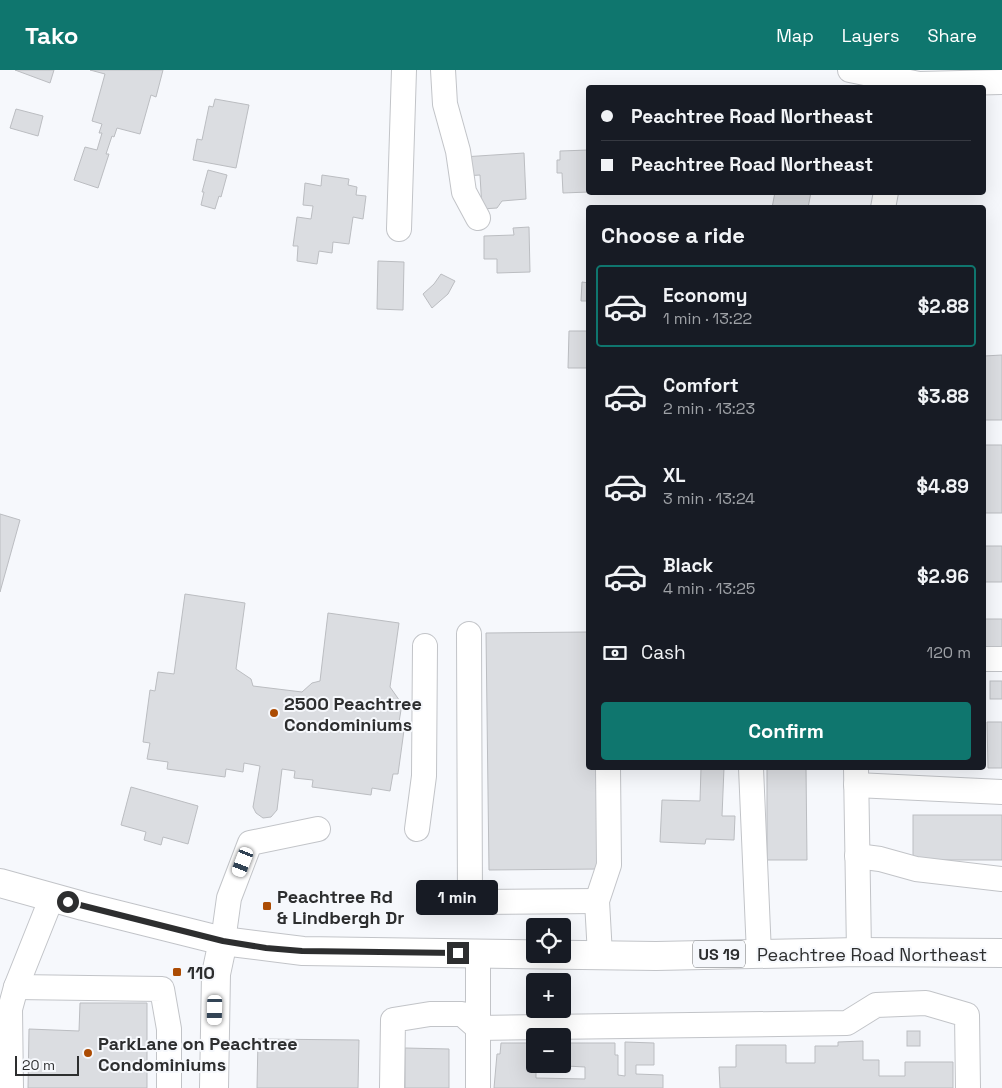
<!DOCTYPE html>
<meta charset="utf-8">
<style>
:root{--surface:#171b24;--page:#20242c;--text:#f1f3f6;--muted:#9ea1a6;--line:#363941;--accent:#0f766e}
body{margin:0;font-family:"Space Grotesk",sans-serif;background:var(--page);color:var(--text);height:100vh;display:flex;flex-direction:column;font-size:19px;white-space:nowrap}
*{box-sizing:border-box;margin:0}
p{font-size:16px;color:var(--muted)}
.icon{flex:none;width:28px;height:28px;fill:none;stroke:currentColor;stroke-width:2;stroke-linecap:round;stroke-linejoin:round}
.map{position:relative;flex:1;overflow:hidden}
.panel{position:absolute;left:586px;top:135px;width:400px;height:565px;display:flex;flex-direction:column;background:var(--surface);border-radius:5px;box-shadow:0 5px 20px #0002}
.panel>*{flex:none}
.guide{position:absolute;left:586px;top:15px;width:400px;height:110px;border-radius:5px;box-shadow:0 5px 20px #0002;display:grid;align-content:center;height:110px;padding:0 15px;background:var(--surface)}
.buttons{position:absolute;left:526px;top:848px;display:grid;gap:10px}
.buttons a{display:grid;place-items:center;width:45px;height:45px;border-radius:5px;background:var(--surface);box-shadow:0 5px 20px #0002;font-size:25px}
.scale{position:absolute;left:15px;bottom:12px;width:64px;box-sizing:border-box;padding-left:5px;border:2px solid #2d2e2f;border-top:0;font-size:14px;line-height:18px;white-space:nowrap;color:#2d2e2f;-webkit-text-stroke:4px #f6f8fc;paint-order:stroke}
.end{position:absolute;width:22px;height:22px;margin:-11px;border:6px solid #2d2e2f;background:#fff;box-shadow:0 0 0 2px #fff}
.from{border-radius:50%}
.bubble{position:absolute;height:35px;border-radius:5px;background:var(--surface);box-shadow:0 5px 20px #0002;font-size:16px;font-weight:700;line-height:35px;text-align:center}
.car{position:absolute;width:15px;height:30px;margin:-15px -8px;border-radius:6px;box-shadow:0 0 4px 1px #0007;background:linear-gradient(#fff 24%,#345 0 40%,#fff 0 76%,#345 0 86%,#fff 0)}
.guide b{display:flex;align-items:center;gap:18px;height:48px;font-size:19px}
.guide b+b{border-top:1px solid var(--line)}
.guide i{width:12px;height:12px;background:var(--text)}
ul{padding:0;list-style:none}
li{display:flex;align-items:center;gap:15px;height:82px;margin:0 10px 8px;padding:0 5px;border:2px solid transparent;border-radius:5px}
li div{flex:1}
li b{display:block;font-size:19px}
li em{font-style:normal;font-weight:700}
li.on{border-color:var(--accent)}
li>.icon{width:45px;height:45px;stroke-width:1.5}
h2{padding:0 15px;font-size:22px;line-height:60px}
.pay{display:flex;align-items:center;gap:12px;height:55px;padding:0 15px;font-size:19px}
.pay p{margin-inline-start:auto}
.primary-button{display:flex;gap:10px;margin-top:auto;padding:10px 15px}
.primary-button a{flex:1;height:58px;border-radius:5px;background:var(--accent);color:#fff;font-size:20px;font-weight:700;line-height:58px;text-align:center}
header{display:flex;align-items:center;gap:30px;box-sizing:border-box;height:70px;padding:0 25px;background:var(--accent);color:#fff}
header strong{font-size:24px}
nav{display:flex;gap:28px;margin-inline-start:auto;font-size:18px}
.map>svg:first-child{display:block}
.building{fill:#dbdde1;stroke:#bbbdc1}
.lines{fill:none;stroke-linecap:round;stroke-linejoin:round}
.minor-casing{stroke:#c2c4c8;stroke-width:26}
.major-casing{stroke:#c2c4c8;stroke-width:30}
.highway-casing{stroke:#c2c4c8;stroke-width:30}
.minor{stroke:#fff;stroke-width:24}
.major{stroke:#fff;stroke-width:28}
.highway{stroke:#fff;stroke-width:28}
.route{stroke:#2d2e2f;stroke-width:6}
.poi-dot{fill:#ac4c04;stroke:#f6f8fc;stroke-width:2}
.labels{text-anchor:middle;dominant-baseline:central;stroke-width:4;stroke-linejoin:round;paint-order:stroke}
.shield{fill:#f6f8fc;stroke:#696b6c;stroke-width:1}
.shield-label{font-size:16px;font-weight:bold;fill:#2d2e2f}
.poi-label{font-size:18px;font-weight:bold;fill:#2d2e2f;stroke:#f6f8fc;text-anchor:start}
.street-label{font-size:18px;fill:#2d2e2f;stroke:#f6f8fc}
</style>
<header>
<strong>Tako</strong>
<nav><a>Map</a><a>Layers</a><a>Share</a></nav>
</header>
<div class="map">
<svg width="1002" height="1018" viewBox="0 0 1002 1018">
<rect width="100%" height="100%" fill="#f6f8fc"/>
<g class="building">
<polygon points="15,0 54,0 50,13"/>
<polygon points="90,0 163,0 156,27 151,25 140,64 117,58 114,67 112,66 106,84 109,84 98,118 74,110 85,77 97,80 102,63 99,63 102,54 92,51 105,4"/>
<polygon points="215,29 249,35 236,98 193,90 197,69 202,70 209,36 213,37"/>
<polygon points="16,39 43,46 38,66 10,58"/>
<polygon points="589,80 589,122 563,123 562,103 557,103 557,90 560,90 560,81"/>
<polygon points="524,83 526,129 502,131 497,138 482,139 480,105 464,106 463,87"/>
<polygon points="208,100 227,105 221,127 219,126 215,139 201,135 204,122 202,122"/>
<polygon points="322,105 349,109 348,115 357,117 356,125 366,126 363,149 353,147 349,174 333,172 332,183 319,181 317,194 297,191 298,176 293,176 297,147 311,149 313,136 303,135 305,113 321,116"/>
<polygon points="775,122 811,122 808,138 772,138"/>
<polygon points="529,157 530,202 497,203 497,189 484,189 484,166 514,165 513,158"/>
<polygon points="378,191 404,192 403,240 377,239"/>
<polygon points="441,204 455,211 448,224 432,238 423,224 434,214"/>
<polygon points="582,212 589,213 589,231 581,231"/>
<polygon points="569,261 589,261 589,298 568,298"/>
<polygon points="1002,285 1002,350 984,350 984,286"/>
<polygon points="985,375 1002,375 1002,443 984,443"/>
<polygon points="0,444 20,450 0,522"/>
<rect x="984" y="476" width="18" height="36"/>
<polygon points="185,524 245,533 236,599 251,609 253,616 302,622 312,613 320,611 328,543 399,553 390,617 402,634 399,652 405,653 398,704 393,704 390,721 372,718 371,725 312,717 313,710 294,708 295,701 282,699 277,740 271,747 263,748 256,743 253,737 260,696 244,693 243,702 226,699 225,707 167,699 168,692 147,689 150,673 143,672 150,620 155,621 158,602 174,604"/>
<rect x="984" y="549" width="18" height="36"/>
<polygon points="589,562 589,698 601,698 602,799 489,800 486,563"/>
<rect x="990" y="611" width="12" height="18"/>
<polygon points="987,652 1002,652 1002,698 988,698"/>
<polygon points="701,698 724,698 722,746 735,746 734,770 706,769 705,774 660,772 662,730 700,731"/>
<polygon points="767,698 806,698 807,790 767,790"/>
<polygon points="131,717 198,736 188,774 163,767 161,775 144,770 146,762 121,755"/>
<rect x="913" y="745" width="89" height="45"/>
<polygon points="80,933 147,933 147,1018 28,1018 29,959 79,961"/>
<rect x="907" y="961" width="13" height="15"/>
<polygon points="258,969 359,970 358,1018 257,1018"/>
<polygon points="863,971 863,990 879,990 879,1006 905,1006 905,992 953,992 953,1018 720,1018 719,997 736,997 736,975 786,975 786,993 815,993 815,976 838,976 838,972"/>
<polygon points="625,972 654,973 654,995 636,995 636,1004 663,1005 663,1018 494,1018 497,984 500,984 501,973 535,973 535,994 547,994 547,997 536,997 536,1008 585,1009 585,997 566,996 566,973 615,973 615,985 618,985 618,1005 625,1006"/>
<polygon points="405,978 449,979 449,1018 405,1018"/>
</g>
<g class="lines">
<defs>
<g id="minor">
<polyline points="443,0 445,34 458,81 464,122 478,148"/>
<polyline points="850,0 919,14 1002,12"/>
<polyline points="883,138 886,122"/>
<polyline points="399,159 404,0"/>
<polyline points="469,564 470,832 597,831"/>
<polyline points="984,589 1002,589"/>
<polyline points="751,698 759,884"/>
<polyline points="856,698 859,882"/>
<polyline points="856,715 1002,722"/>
<polyline points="417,759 424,706 425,576"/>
<polyline points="857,786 880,789 916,799 1002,809"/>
<polyline points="223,871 229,828 250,773 318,759"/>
<polyline points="478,884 478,1018"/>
<polyline points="600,885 597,831 609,795 608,698"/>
<polyline points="16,917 162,919 169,959 169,1018"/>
<polyline points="11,1018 10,939 16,917 52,827"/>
<polyline points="392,1018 393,950 430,944 462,944 478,958 847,953 876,935 926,933 967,945 968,1018"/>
</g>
<polyline id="major" points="214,1018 216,904 223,871"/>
<polyline id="highway" points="0,813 83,836 223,871 303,881 656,886 859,882 1002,883"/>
</defs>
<use href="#minor" class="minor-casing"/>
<use href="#major" class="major-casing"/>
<use href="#highway" class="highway-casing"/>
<use href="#minor" class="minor"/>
<use href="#major" class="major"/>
<use href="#highway" class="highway"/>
</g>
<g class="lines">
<polyline class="route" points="68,832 223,871 266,878 302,881 458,883"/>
</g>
<g class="poi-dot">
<circle cx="274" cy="643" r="5"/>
<rect x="262" y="831" width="10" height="10" rx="2.5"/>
<rect x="172" y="897" width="10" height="10" rx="2.5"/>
<circle cx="88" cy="983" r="5"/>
</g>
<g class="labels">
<rect class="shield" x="693" y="870.5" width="52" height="27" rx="4"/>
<g class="shield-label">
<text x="719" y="884">US 19</text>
</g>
<g class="poi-label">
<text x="284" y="633">2500 Peachtree<tspan x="284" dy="21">Condominiums</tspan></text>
<text x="277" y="826">Peachtree Rd<tspan x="277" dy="21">&amp; Lindbergh Dr</tspan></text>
<text x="187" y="902">110</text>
<text x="98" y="973">ParkLane on Peachtree<tspan x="98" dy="21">Condominiums</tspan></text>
</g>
<g class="street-label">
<text x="872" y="884">Peachtree Road Northeast</text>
</g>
</g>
</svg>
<div class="buttons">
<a><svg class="icon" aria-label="locate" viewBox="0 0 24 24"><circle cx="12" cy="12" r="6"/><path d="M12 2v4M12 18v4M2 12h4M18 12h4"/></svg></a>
<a>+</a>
<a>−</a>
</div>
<div class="scale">20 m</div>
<i class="end from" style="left:68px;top:832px"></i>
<i class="end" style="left:458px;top:883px"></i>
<div class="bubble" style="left:416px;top:810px;width:82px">1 min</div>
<i class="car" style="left:243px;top:792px;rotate:201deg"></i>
<i class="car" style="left:215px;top:940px;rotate:181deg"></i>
<div class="guide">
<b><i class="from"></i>Peachtree Road Northeast</b>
<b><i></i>Peachtree Road Northeast</b>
</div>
<section class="panel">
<h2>Choose a ride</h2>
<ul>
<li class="on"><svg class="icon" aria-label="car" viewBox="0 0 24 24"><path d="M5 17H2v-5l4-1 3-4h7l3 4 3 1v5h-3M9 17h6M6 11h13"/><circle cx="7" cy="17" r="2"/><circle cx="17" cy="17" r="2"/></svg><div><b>Economy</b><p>1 min · 13:22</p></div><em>$2.88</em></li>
<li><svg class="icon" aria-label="car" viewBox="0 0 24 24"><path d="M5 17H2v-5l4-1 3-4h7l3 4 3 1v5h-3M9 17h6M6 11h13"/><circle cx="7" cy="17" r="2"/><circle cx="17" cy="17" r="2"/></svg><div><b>Comfort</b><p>2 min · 13:23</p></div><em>$3.88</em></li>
<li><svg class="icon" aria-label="car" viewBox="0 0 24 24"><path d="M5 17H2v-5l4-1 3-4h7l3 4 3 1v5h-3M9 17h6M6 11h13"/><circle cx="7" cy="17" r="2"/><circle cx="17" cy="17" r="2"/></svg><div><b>XL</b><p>3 min · 13:24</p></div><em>$4.89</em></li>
<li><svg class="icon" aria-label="car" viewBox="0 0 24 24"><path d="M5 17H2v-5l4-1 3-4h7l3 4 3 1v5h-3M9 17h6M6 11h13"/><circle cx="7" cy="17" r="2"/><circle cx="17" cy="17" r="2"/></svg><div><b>Black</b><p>4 min · 13:25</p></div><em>$2.96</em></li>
</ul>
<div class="pay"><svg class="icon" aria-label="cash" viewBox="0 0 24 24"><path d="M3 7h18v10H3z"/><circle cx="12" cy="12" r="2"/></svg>Cash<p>120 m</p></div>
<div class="primary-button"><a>Confirm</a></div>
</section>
</div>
